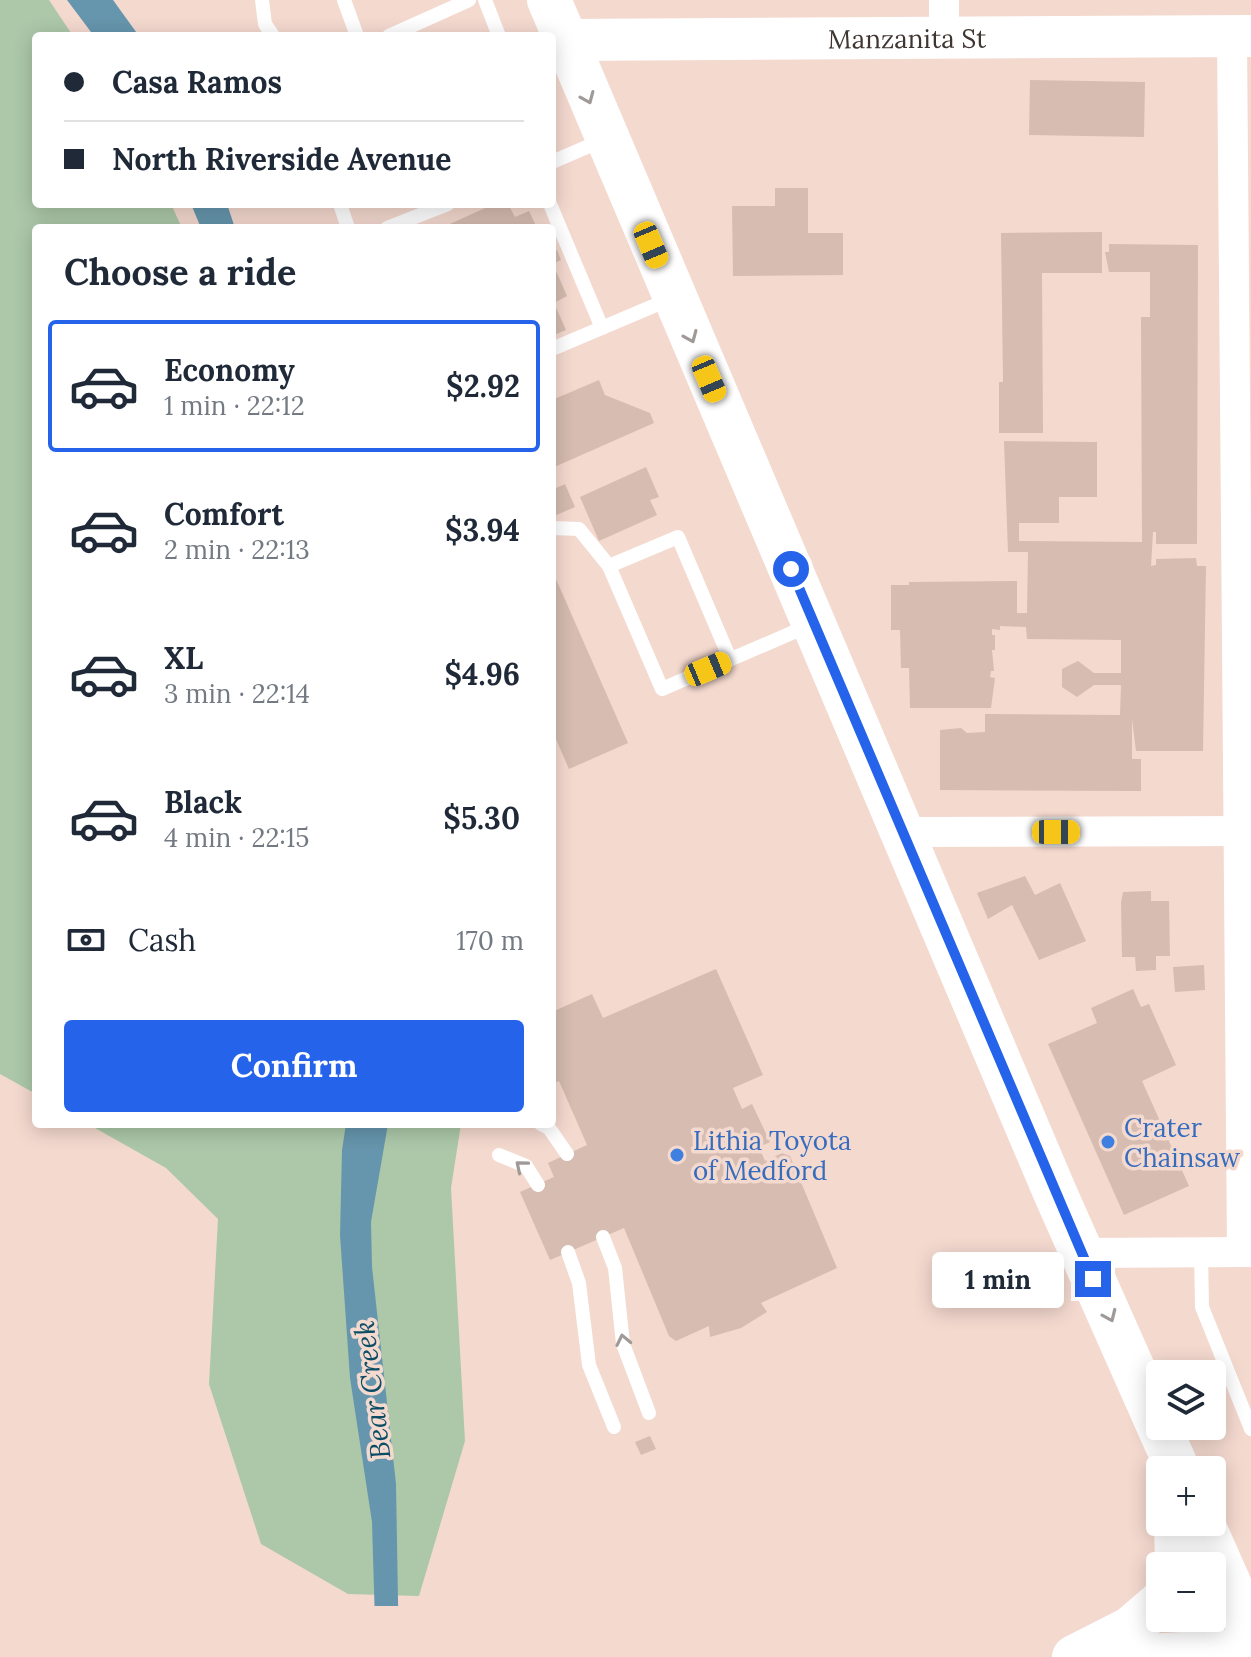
<!DOCTYPE html>
<meta charset="utf-8">
<style>
:root{--surface:#fff;--page:#f2f2f3;--text:#1f2937;--muted:#747a83;--line:#e0e1e3;--accent:#2563eb}
body{margin:0;font-family:Lora,serif;background:var(--page);color:var(--text);height:100vh;display:flex;flex-direction:column;font-size:30px;white-space:nowrap}
*{box-sizing:border-box;margin:0}
p{font-size:26px;color:var(--muted)}
.icon{flex:none;width:44px;height:44px;fill:none;stroke:currentColor;stroke-width:2;stroke-linecap:round;stroke-linejoin:round}
.map{position:relative;flex:1;overflow:hidden}
.details{position:absolute;left:32px;top:224px;width:524px;height:904px;display:flex;flex-direction:column;background:var(--surface);border-radius:8px;box-shadow:0 4px 20px #0003}
.details>*{flex:none}
.guide{position:absolute;left:32px;top:32px;width:524px;height:176px;border-radius:8px;box-shadow:0 4px 20px #0003;display:grid;align-content:center;height:176px;padding:0 32px;background:var(--surface)}
.controls{position:absolute;left:1146px;top:1360px;display:grid;gap:16px}
.controls a{display:grid;place-items:center;width:80px;height:80px;border-radius:8px;background:var(--surface);box-shadow:0 4px 20px #0003;font-size:40px}
.end{position:absolute;width:36px;height:36px;margin:-18px;border:10px solid #2563eb;background:#fff;box-shadow:0 0 0 4px #fff}
.from{border-radius:50%}
.bubble{position:absolute;height:56px;border-radius:8px;background:var(--surface);box-shadow:0 4px 20px #0003;font-size:26px;font-weight:800;line-height:56px;text-align:center}
.car{position:absolute;width:24px;height:48px;margin:-24px -12px;border-radius:10px;box-shadow:0 0 6px 2px #0007;background:linear-gradient(#f5c518 24%,#345 0 40%,#f5c518 0 76%,#345 0 86%,#f5c518 0)}
.guide b{display:flex;align-items:center;gap:28px;height:76px;font-size:30px}
.guide b+b{border-top:2px solid var(--line)}
.guide i{width:20px;height:20px;background:var(--text)}
ul{padding:0;list-style:none}
li{display:flex;align-items:center;gap:24px;height:132px;margin:0 16px 12px;padding:0 16px;border:4px solid transparent;border-radius:8px}
li div{flex:1}
li b{display:block;font-size:30px}
li em{font-style:normal;font-weight:800}
li.on{border-color:var(--accent)}
li>.icon{width:72px;height:72px;stroke-width:1.5}
h2{padding:0 32px;font-size:36px;line-height:96px}
.pay{display:flex;align-items:center;gap:20px;height:88px;padding:0 32px;font-size:30px}
.pay p{margin-inline-start:auto}
.button{display:flex;gap:16px;margin-top:auto;padding:16px 32px}
.button a{flex:1;height:92px;border-radius:8px;background:var(--accent);color:#fff;font-size:32px;font-weight:800;line-height:92px;text-align:center}
.map>svg:first-child{display:block}
.green{fill:#acc8a9}
.water{fill:#6696ad}
.pier{fill:#f4d9cf}
.building{fill:#d6bcb1}
.lines{fill:none;stroke-linecap:round;stroke-linejoin:round}
.lane{stroke:#fff;stroke-width:14}
.street{stroke:#fff;stroke-width:30}
.secondary{stroke:#fff;stroke-width:42}
.primary{stroke:#fff;stroke-width:44}
.oneway{stroke:#9f9a98}
.route{stroke:#2563eb;stroke-width:10}
.shop-dot{fill:#3f7fe0;stroke:#f4d9cf;stroke-width:3}
.labels{text-anchor:middle;dominant-baseline:central;stroke-width:7;stroke-linejoin:round;paint-order:stroke}
.street-label{font-size:26px;fill:#3f3531;stroke:#f4d9cf}
.shop-label{font-size:26px;fill:#366cbe;stroke:#f4d9cf;text-anchor:start}
.water-label{font-size:28px;font-style:italic;fill:#0a4d65;stroke:#f4d9cf}
</style>
<div class="map">
<svg width="1251" height="1657" viewBox="0 0 1251 1657">
<rect width="100%" height="100%" fill="#f4d9cf"/>
<g class="green">
<polygon points="0,0 49,0 73,36 36,36 36,204 171,204 182,228 36,228 36,1094 0,1074"/>
<polygon points="88,1124 461,1124 451,1188 465,1441 419,1596 348,1594 261,1544 209,1384 218,1219 166,1168"/>
</g>
<g class="water">
<polygon points="67,0 113,0 139,36 94,36"/>
<polygon points="191,204 227,204 235,228 201,228"/>
<polygon points="346,1124 388,1124 371,1222 372,1267 396,1484 399,1657 376,1657 372,1522 350,1378 340,1235 342,1150"/>
</g>
<polygon class="pier" points="371,1606 403,1606 403,1657 372,1657"/>
<g class="building">
<polygon points="1030,80 1145,82 1144,137 1029,135"/>
<polygon points="775,188 808,188 808,233 843,233 843,275 733,276 732,206 775,206"/>
<polygon points="494,204 508,204 515,217 529,211 537,228 441,228"/>
<polygon points="1102,232 1102,273 1042,273 1043,433 999,433 999,382 1003,382 1001,233"/>
<polygon points="1109,244 1198,245 1197,544 1156,544 1156,532 1153,532 1151,566 1156,565 1156,559 1196,558 1197,566 1206,566 1203,751 1136,751 1132,719 1132,759 1141,759 1141,791 940,790 940,730 961,728 967,733 985,732 985,714 1120,715 1121,685 1094,685 1077,697 1062,687 1062,669 1078,661 1094,673 1121,673 1121,640 1027,639 1026,627 1000,626 1000,630 992,629 992,635 995,635 995,650 992,650 994,671 991,671 990,677 995,678 991,708 910,708 909,668 901,668 900,630 891,630 891,585 909,585 909,582 1017,581 1017,613 1027,613 1028,552 1008,552 1004,441 1097,442 1097,497 1059,497 1059,523 1019,523 1019,541 1142,542 1141,317 1150,317 1150,272 1109,272 1105,252 1109,252"/>
<polygon points="557,250 561,260 553,264 567,296 554,303 566,330 552,336 552,252"/>
<polygon points="599,380 605,395 650,413 654,423 552,468 552,400"/>
<polygon points="646,467 659,497 650,500 657,515 599,541 580,497"/>
<polygon points="565,484 575,507 552,517 552,490"/>
<polygon points="552,570 628,743 569,769 552,730"/>
<polygon points="1025,876 1035,895 1060,883 1086,941 1039,960 1012,905 988,919 977,893"/>
<polygon points="1151,891 1151,901 1169,901 1170,956 1156,956 1156,970 1136,971 1135,957 1122,957 1121,902 1123,892"/>
<polygon points="1204,965 1205,990 1175,992 1173,967"/>
<polygon points="716,969 763,1075 733,1088 742,1109 752,1104 770,1142 759,1147 765,1161 782,1153 790,1156 837,1268 761,1303 767,1312 741,1328 710,1337 709,1326 676,1341 669,1336 624,1228 550,1260 520,1192 554,1177 548,1163 587,1145 559,1081 552,1084 552,1012 592,994 603,1018"/>
<polygon points="1133,989 1141,1007 1149,1004 1176,1065 1142,1081 1189,1186 1124,1215 1048,1044 1097,1023 1091,1008"/>
<polygon points="650,1436 656,1449 641,1455 635,1442"/>
</g>
<g class="lines">
<g class="lane">
<polyline points="262,0 265,24 273,36"/>
<polyline points="344,0 357,36"/>
<polyline points="485,0 499,36"/>
<polyline points="389,36 469,0"/>
<polyline points="552,162 603,140"/>
<polyline points="340,204 348,228"/>
<polyline points="550,204 602,328"/>
<polyline points="387,228 448,204"/>
<polyline points="552,349 670,299"/>
<polyline points="552,528 579,529 609,566"/>
<polyline points="730,659 678,537 609,566 662,689 810,625"/>
<polyline points="541,1124 549,1128 567,1154"/>
<polyline points="499,1155 526,1166 538,1185"/>
<polyline points="603,1237 615,1268 623,1344 649,1413"/>
<polyline points="568,1252 579,1283 589,1365 614,1427"/>
<polyline points="1201,1252 1202,1307 1251,1429"/>
</g>
<g class="street">
<polyline points="1232,36 1242,1251"/>
<polyline points="944,37 944,0"/>
<polyline points="904,832 1251,831"/>
<polyline points="1081,1253 1251,1252"/>
</g>
<g class="secondary">
<path id="s1" d="M563,40L1251,36"/>
<polyline points="1112,1657 1251,1649"/>
</g>
<g class="primary">
<polyline points="549,0 1056,1195 1178,1470"/>
<polyline points="1176,1522 1177,1566"/>
<polyline points="1202,1522 1251,1633"/>
<polyline points="1074,1657 1131,1628 1160,1603"/>
</g>
</g>
<defs><path id="oneway-chevron" d="M-2-3.5L2.5 0L-2 3.5" fill="none" stroke-width="1.6" stroke-linecap="round" stroke-linejoin="round" transform="scale(2)"/></defs>
<g class="oneway">
<use href="#oneway-chevron" transform="translate(588 98) rotate(67)"/>
<use href="#oneway-chevron" transform="translate(691 337) rotate(67)"/>
<use href="#oneway-chevron" transform="translate(521 1166) rotate(-140)"/>
<use href="#oneway-chevron" transform="translate(1110 1316) rotate(66)"/>
<use href="#oneway-chevron" transform="translate(623 1340) rotate(-102)"/>
</g>
<g class="lines">
<polyline class="route" points="791,569 1093,1279"/>
</g>
<g class="shop-dot">
<circle cx="1108" cy="1142" r="8"/>
<circle cx="677" cy="1155" r="8"/>
</g>
<g class="labels">
<g class="street-label">
<text stroke="none"><textPath href="#s1" startOffset="344">Manzanita St</textPath></text>
</g>
<g class="shop-label">
<text x="1124" y="1127">Crater<tspan x="1124" dy="30">Chainsaw</tspan></text>
<text x="693" y="1140">Lithia Toyota<tspan x="693" dy="30">of Medford</tspan></text>
</g>
<g class="water-label">
<text transform="translate(372 1390) rotate(-97)">Bear Creek</text>
</g>
</g>
</svg>
<div class="controls">
<a><svg class="icon" aria-label="layers" viewBox="0 0 24 24"><path d="M12 4l9 5-9 5-9-5zM3 14l9 5 9-5"/></svg></a>
<a>+</a>
<a>−</a>
</div>
<i class="end from" style="left:791px;top:569px"></i>
<i class="end" style="left:1093px;top:1279px"></i>
<div class="bubble" style="left:932px;top:1252px;width:132px">1 min</div>
<i class="car" style="left:651px;top:245px;rotate:157deg"></i>
<i class="car" style="left:709px;top:379px;rotate:157deg"></i>
<i class="car" style="left:708px;top:669px;rotate:67deg"></i>
<i class="car" style="left:1056px;top:832px;rotate:90deg"></i>
<div class="guide">
<b><i class="from"></i>Casa Ramos</b>
<b><i></i>North Riverside Avenue</b>
</div>
<section class="details">
<h2>Choose a ride</h2>
<ul>
<li class="on"><svg class="icon" aria-label="car" viewBox="0 0 24 24"><path d="M5 17H2v-5l4-1 3-4h7l3 4 3 1v5h-3M9 17h6M6 11h13"/><circle cx="7" cy="17" r="2"/><circle cx="17" cy="17" r="2"/></svg><div><b>Economy</b><p>1 min · 22:12</p></div><em>$2.92</em></li>
<li><svg class="icon" aria-label="car" viewBox="0 0 24 24"><path d="M5 17H2v-5l4-1 3-4h7l3 4 3 1v5h-3M9 17h6M6 11h13"/><circle cx="7" cy="17" r="2"/><circle cx="17" cy="17" r="2"/></svg><div><b>Comfort</b><p>2 min · 22:13</p></div><em>$3.94</em></li>
<li><svg class="icon" aria-label="car" viewBox="0 0 24 24"><path d="M5 17H2v-5l4-1 3-4h7l3 4 3 1v5h-3M9 17h6M6 11h13"/><circle cx="7" cy="17" r="2"/><circle cx="17" cy="17" r="2"/></svg><div><b>XL</b><p>3 min · 22:14</p></div><em>$4.96</em></li>
<li><svg class="icon" aria-label="car" viewBox="0 0 24 24"><path d="M5 17H2v-5l4-1 3-4h7l3 4 3 1v5h-3M9 17h6M6 11h13"/><circle cx="7" cy="17" r="2"/><circle cx="17" cy="17" r="2"/></svg><div><b>Black</b><p>4 min · 22:15</p></div><em>$5.30</em></li>
</ul>
<div class="pay"><svg class="icon" aria-label="cash" viewBox="0 0 24 24"><path d="M3 7h18v10H3z"/><circle cx="12" cy="12" r="2"/></svg>Cash<p>170 m</p></div>
<div class="button"><a>Confirm</a></div>
</section>
</div>
